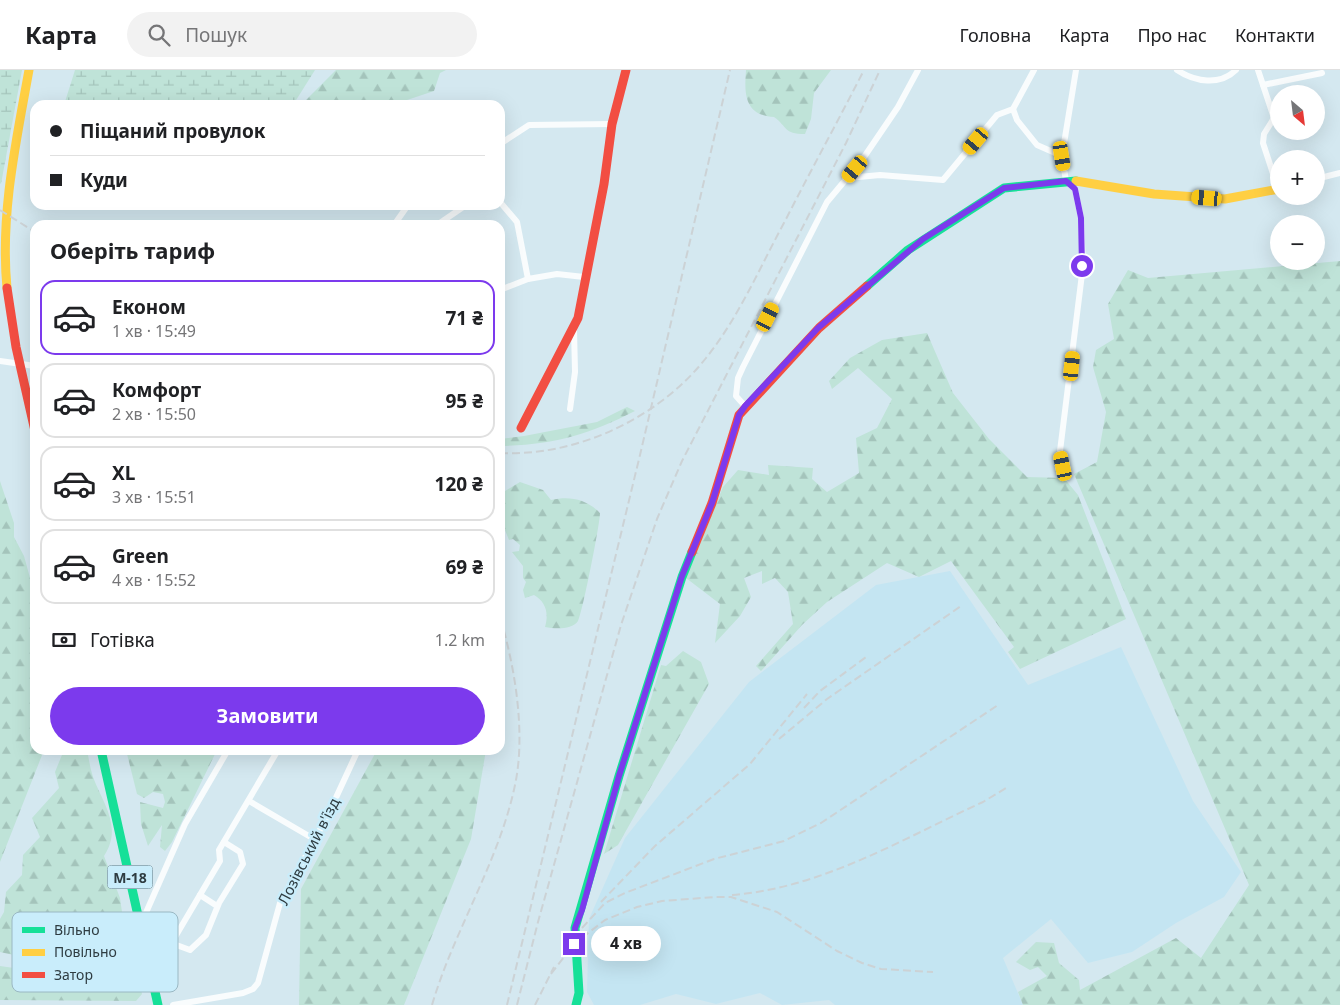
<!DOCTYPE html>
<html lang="uk">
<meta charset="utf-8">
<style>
:root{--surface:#fff;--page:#f2f2f2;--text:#202124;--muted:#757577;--line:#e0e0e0;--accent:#7c3aed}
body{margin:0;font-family:"Noto Sans",sans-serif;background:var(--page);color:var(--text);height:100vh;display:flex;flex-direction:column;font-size:19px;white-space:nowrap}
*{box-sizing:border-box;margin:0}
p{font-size:16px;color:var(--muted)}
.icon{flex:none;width:28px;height:28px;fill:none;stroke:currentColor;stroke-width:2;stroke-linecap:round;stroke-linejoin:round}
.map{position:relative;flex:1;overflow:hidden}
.drawer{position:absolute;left:30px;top:150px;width:475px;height:535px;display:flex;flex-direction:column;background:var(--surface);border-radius:15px;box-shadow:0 5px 20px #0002}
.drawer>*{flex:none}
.banner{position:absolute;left:30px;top:30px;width:475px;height:110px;border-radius:15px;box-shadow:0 5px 20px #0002;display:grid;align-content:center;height:110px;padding:0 20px;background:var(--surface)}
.needle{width:32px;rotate:152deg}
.controls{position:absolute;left:1270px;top:15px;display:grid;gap:10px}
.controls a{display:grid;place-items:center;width:55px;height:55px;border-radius:50%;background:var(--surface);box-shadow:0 5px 20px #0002;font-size:25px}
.end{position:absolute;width:22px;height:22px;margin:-11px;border:6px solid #7c3aed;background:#fff;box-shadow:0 0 0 2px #fff}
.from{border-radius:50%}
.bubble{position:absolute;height:35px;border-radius:18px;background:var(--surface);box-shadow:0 5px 20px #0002;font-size:16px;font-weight:700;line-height:35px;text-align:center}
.car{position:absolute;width:15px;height:30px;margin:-15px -8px;border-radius:6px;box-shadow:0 0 4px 1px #0007;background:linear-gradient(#f5c518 24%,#345 0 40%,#f5c518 0 76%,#345 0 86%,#f5c518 0)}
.banner b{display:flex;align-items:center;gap:18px;height:48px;font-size:19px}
.banner b+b{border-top:1px solid var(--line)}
.banner i{width:12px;height:12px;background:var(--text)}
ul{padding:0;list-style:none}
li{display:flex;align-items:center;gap:15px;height:75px;margin:0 10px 8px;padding:0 10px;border:2px solid var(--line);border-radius:15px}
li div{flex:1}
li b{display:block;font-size:19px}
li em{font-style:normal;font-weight:700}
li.current{border-color:var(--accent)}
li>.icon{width:45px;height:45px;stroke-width:1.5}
h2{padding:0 20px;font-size:22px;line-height:60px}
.pay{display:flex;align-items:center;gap:12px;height:55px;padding:0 20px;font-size:19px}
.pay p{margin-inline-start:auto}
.cta{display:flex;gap:10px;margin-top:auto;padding:10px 20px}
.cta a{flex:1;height:58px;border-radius:30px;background:var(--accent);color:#fff;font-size:20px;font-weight:700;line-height:58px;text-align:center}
header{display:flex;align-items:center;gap:30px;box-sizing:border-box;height:70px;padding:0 25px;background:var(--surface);border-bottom:1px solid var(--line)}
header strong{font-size:24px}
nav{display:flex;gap:28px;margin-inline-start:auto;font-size:18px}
.search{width:350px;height:45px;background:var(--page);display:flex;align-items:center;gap:12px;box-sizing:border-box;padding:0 18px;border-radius:28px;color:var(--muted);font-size:19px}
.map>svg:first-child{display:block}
.built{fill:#c4e5f2}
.forest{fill:url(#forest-firs)}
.wetland{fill:url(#wetland-marsh)}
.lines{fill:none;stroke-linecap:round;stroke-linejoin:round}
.street{stroke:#f9fcfd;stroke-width:6}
.fast{stroke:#16e098;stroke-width:9}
.slow{stroke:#ffcf43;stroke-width:9}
.jam{stroke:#f24e42;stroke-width:9}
.rail{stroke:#ccd2d5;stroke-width:2;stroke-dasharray:8 4;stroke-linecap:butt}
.route{stroke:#7c3aed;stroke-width:6}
.labels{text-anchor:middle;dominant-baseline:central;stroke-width:5;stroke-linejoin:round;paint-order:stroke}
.shield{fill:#c9edfb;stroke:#5c7179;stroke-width:1}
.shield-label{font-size:14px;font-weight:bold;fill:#2e3c41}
.street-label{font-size:15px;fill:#2e3c41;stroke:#c9edfb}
.key{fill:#c9edfb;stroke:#9ab8c3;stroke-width:1}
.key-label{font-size:14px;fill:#2e3c41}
</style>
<header>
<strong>Карта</strong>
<div class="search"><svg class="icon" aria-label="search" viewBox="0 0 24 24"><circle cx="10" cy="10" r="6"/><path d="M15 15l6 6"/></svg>Пошук</div>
<nav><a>Головна</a><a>Карта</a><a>Про нас</a><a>Контакти</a></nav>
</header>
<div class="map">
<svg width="1340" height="935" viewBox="0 0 1340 935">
<defs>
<pattern id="forest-firs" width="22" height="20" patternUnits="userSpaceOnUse" patternTransform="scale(1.25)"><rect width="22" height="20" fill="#bfe3d8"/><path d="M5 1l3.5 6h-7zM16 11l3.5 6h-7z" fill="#a4c4bb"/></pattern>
<pattern id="wetland-marsh" width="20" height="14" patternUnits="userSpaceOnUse" patternTransform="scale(1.25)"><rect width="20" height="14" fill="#bfe3d8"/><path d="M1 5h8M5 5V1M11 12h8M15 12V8" fill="none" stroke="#a4c4bb"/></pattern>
</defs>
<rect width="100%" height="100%" fill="#d4e8f0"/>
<polygon class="built" points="950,501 1028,615 1121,577 1193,731 1241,802 1224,827 1176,853 1132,882 1088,893 1051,849 1003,888 1023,935 835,935 829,930 782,935 760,923 716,934 676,924 640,935 594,935 587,922 589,849 625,768 749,612 876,515"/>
<g class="forest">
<polygon points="336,0 446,0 440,3 434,21 392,35 301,35"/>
<path d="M746,0H831L814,23L811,49L805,64C783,64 788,57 774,47C745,45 744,25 746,0Z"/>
<polygon points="1340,191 1340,935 1023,935 1018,922 1047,906 1038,897 1030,900 1016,892 1036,872 1054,873 1059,893 1079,910 1080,920 1176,868 1201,888 1249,815 1074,404 1097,392 1106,342 1093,297 1096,280 1114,269 1108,234 1128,200 1148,208"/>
<polygon points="927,263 953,323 989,369 1027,407 1064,408 1078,425 1126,549 1020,599 1008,582 1014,577 951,491 919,507 887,493 827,532 802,555 761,601 756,596 793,554 788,522 775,508 762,514 762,501 744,508 751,527 740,546 715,573 720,534 686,508 723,417 738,400 769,405 768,395 813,398 812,409 827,422 859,403 856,368 877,358 892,329 858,298 832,319 829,311 850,288 882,270"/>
<path d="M627,337L635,341C588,365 553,375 500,376V369L524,366L597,352Z"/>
<polygon points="0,411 14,453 14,467 24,486 35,526 35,680 44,680 0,792"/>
<path d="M520,412L543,420L551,430C570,426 586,429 600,443C600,454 582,545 578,551C572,560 555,559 545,557C549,543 546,532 534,525L525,528L523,520L526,512L523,508V496L512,482L519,481L520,475L513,469L509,470L500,448V424Z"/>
<polygon points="683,581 701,592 709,614 618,775 604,784 661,595 666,596"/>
<path d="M64,680H87C89,689 90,698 93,707C103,734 123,757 104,786L120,828L124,856L112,866L101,870L85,871L67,878L18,886L0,882V849L4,842L6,822L22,805L23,785L40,767L32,748L59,718L55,702Z"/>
<polygon points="126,680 217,680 172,772 165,781 160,777 162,755 148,776 141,754 140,732 163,738 165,732 163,724 153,722 144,728 137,724"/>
<polygon points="377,680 486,680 471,769 404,935 299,935 301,819"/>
<polygon points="129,870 142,924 136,931 0,930 0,896 14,898 20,892"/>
</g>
<g class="wetland">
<polygon points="0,0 22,0 1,114 0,113"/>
<polygon points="75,0 315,0 293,35 64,35"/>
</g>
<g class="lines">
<g class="street">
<path d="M1177,0C1195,12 1220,16 1236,0"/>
<polyline points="1258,0 1274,48 1264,64 1263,73 1278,119"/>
<polyline points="1263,15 1322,3"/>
<polyline points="1013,39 1017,50 1037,75 1062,86 1076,0"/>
<polyline points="500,74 529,55 612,54"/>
<polyline points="1062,86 1066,111 1075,119 1081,148 1083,196 1060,381 1063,396"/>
<polyline points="848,108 880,105 943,110 997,45 1013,39 1034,0"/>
<polyline points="1316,109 1340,103"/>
<polyline points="500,132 517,152 528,209 557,204 584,207"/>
<polyline points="394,155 408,135"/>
<polyline points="437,155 466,135"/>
<polyline points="500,220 528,209"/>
<polyline points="0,291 35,296"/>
<polyline points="745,336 736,326 738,308 743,297 827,132 862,90 898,37 918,0"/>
<polyline points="570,339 575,302 574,259"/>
<polyline points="249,731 314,769"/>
<polyline points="200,825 217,836"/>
<polyline points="141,854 185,754 228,680"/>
<polyline points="171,873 190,880 206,865 219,833 243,794 240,782 224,772"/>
<polyline points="152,906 220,791 219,780 278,680"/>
<polyline points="173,935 243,923 253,919 258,913 280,833 327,747 358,680"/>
</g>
<g class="fast">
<polyline points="867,216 908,180 1004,118 1076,111"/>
<polyline points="101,680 158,935"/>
<polyline points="576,935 579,923 575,858 619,706 682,507 692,482"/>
</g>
<g class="slow">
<polyline points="1076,111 1154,124 1225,129 1279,119"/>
<path d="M7,218C0,145 16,72 29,0"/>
</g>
<g class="jam">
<polyline points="7,218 16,277 35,361"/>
<polyline points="521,358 578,248 604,114 612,54 626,0"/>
<polyline points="692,482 712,433 739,345 819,258 867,216"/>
</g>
<g class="rail">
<polyline points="0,140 35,162"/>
<path d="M500,383C576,387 659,348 706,288C739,247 760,197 785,151C811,100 838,51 864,0"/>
<polyline points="804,638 820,621 866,587"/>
<polyline points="779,669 827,629 961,536"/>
<path d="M732,825C822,818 902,769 983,732L1006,718"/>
<polyline points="601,832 655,776 750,694 807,624"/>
<polyline points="582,858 605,833 625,823 714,789 784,771 821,753 998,635"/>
<polyline points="551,904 574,874 605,850 637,837 662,831 715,827 731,827 777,842 837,881 862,893 881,899 933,902"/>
<path d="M432,935C454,860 499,792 515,715C526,663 515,597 500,547"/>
<polyline points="507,935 640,385 730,0"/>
<polyline points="517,935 538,852 621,555 657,449 682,391 846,73 880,0"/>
<polyline points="535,935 554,897"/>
</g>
</g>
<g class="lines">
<polyline class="route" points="574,874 575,858 582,840 619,706 682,506 712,433 739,345 745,336 818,258 923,169 1004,118 1066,111 1075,119 1081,148 1082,196"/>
</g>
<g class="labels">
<rect class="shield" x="107.5" y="795.5" width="45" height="23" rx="4"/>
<g class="shield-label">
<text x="130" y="807">М-18</text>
</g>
<g class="street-label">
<text transform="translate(308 781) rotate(-63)">Лозівський в'їзд</text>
</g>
</g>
<rect x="12" y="842" width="166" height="80" rx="8" class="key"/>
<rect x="22" y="857" width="23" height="6" fill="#16e098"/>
<rect x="22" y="879" width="23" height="7" fill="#ffcf43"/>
<rect x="22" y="902" width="23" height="6" fill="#f24e42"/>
<g class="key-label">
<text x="54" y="865">Вільно</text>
<text x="54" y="887">Повільно</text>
<text x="54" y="910">Затор</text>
</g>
</svg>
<div class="controls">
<a><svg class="needle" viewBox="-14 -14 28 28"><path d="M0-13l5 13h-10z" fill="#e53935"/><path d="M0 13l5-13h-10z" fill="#757577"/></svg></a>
<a>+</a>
<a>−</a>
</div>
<i class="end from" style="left:1082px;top:196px"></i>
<i class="end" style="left:574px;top:874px"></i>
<div class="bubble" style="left:591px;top:856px;width:70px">4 хв</div>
<i class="car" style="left:976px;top:71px;rotate:220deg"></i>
<i class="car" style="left:1062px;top:86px;rotate:171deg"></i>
<i class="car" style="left:855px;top:99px;rotate:220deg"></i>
<i class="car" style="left:1207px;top:128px;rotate:275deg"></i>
<i class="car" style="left:768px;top:247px;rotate:27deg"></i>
<i class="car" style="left:1072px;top:296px;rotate:6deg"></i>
<i class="car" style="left:1063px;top:396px;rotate:348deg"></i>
<div class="banner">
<b><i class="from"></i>Піщаний провулок</b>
<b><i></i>Куди</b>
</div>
<section class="drawer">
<h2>Оберіть тариф</h2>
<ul>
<li class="current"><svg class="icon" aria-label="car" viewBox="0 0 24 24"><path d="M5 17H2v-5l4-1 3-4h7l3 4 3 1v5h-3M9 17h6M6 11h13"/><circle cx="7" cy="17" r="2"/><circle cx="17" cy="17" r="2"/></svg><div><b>Економ</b><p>1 хв · 15:49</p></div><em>71 ₴</em></li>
<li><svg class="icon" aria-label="car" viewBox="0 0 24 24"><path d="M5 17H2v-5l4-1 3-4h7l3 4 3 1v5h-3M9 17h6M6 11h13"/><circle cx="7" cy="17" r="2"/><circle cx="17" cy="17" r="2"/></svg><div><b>Комфорт</b><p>2 хв · 15:50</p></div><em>95 ₴</em></li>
<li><svg class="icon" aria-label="car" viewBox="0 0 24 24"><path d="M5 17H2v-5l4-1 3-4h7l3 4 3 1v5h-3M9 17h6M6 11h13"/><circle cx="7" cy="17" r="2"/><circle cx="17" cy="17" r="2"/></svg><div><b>XL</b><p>3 хв · 15:51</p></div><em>120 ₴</em></li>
<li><svg class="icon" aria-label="car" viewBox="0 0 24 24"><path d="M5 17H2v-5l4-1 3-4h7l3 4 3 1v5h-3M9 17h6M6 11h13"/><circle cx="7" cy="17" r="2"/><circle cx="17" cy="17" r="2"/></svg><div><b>Green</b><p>4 хв · 15:52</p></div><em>69 ₴</em></li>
</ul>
<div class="pay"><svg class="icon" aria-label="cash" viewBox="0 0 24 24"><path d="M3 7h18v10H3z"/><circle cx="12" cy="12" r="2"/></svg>Готівка<p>1.2 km</p></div>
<div class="cta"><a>Замовити</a></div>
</section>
</div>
